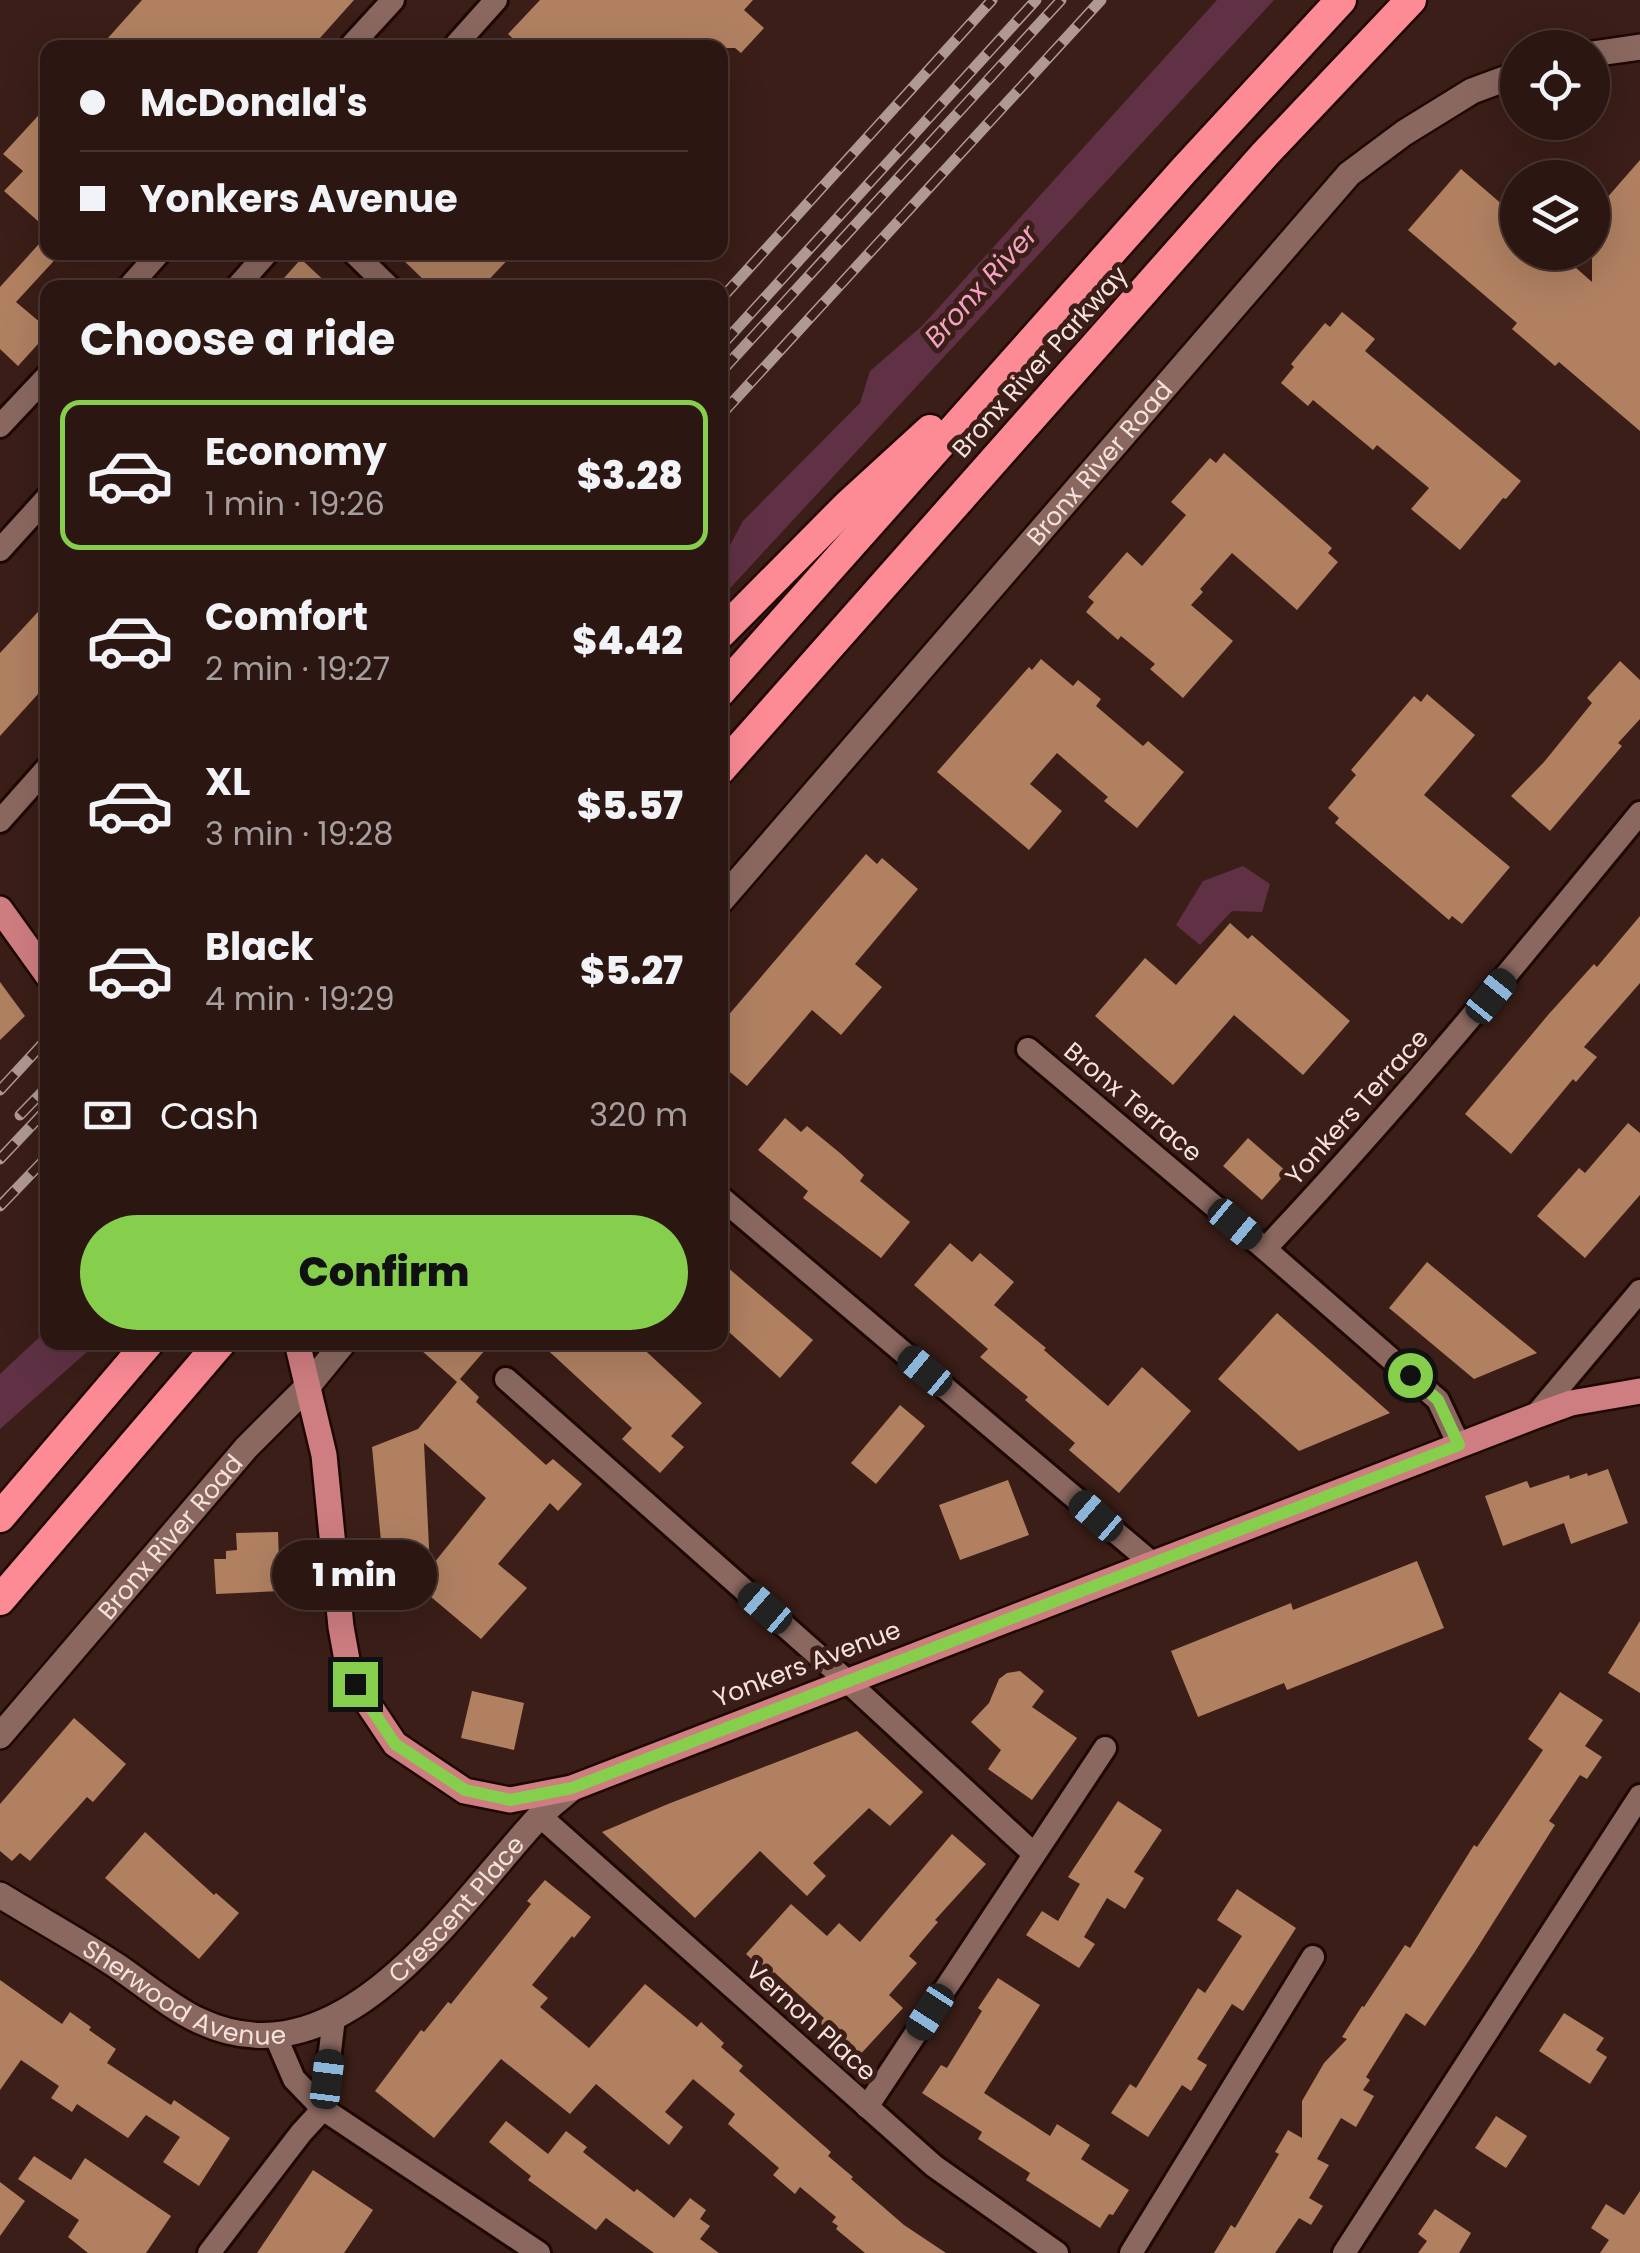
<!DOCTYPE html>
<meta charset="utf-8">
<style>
:root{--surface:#2c1611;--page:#38231f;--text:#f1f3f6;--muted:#a69f9f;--line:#483531;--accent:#85cf4c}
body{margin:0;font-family:Poppins,sans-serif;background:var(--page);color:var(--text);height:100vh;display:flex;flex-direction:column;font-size:38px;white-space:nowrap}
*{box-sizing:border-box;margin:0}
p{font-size:32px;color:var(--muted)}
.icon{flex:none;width:55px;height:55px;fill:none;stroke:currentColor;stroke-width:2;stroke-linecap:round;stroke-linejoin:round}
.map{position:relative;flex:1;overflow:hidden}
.panel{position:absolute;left:40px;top:280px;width:688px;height:1070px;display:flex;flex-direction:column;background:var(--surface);border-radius:20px;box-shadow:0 10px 40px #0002,0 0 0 2px var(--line)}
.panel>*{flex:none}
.top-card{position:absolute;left:40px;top:40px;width:688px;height:220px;border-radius:20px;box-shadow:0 10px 40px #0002,0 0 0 2px var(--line);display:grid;align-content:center;height:220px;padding:0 40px;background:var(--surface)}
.tools{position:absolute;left:1500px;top:30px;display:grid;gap:20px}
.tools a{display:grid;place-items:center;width:110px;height:110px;border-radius:50%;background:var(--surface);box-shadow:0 10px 40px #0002,0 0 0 2px var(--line);font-size:50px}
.end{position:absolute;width:45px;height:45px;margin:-22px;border:12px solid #85cf4c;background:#111;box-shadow:0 0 0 5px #111}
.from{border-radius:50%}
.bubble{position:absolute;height:70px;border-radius:35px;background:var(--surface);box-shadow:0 10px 40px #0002,0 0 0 2px var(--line);font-size:32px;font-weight:800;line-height:70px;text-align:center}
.car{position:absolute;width:30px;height:60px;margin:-30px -15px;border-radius:12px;box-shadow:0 0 8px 2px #0007;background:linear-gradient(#222 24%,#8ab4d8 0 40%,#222 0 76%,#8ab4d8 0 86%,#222 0)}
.top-card b{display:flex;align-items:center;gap:35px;height:95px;font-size:38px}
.top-card b+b{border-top:2px solid var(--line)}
.top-card i{width:25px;height:25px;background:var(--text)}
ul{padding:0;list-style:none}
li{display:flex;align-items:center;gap:30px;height:150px;margin:0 20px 15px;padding:0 20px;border:5px solid transparent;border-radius:20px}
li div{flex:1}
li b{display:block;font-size:38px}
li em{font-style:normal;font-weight:800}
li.current{border-color:var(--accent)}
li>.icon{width:90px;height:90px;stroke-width:1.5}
h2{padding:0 40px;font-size:45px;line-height:120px}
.pay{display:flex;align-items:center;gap:25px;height:110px;padding:0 40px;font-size:38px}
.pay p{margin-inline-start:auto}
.primary-button{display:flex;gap:20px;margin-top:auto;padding:20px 40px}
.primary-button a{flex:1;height:115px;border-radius:60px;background:var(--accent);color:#111;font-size:40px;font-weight:800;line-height:115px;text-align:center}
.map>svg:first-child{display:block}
.water{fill:#603145}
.building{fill:#b08061;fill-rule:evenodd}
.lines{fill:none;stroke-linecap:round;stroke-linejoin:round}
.minor-casing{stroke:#1f0703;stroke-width:28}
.tertiary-casing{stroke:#1f0703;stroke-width:30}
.primary-casing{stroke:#1f0703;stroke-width:30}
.motorway-casing{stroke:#1f0703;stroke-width:35}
.minor{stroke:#8a6860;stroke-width:22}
.tertiary{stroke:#8a6860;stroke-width:25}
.primary{stroke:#ce7d80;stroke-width:25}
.motorway{stroke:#fc8b96;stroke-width:30}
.rail-casing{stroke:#b09993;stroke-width:11}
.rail{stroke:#3a1e17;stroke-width:8;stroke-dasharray:22;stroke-linecap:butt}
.route{stroke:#85cf4c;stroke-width:12}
.labels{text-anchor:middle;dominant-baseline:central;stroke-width:10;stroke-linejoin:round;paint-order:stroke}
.street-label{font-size:25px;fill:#f6e2dd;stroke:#3a1e17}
.water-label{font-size:28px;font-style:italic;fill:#f4a2c2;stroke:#3a1e17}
</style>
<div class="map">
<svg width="1640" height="2253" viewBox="0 0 1640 2253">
<rect width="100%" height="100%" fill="#3a1e17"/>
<g class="water">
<polygon points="1217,0 1274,0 720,599 720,564 743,521 860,403 870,371 922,326"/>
<polygon points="1243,866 1270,884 1262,912 1232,911 1200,945 1176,925 1203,881"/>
<polygon points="47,1330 48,1342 97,1343 0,1429 0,1374"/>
</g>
<g class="building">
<polygon points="142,0 354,0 311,48 99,48"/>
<polygon points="540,0 753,0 744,10 764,28 741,53 735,48 523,48 508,34"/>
<polygon points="48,105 48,230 4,191 23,171 3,154"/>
<polygon points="1640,160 1640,431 1559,362 1555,366 1512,329 1517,323 1408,230 1461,169 1518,218 1518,252 1558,252 1592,282 1592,215"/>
<polygon points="48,234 48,252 62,252 16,302 48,329 48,333 18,366 0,349 0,287"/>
<polygon points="395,252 515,252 481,288 432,288"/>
<polygon points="301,259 332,288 275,288"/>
<polygon points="1342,312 1375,339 1365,351 1521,481 1506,499 1503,498 1460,550 1411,509 1429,488 1377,445 1373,450 1313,400 1308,406 1281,383 1294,367 1291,364 1325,323 1330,327"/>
<polygon points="1224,453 1332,548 1328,553 1338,562 1297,610 1232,553 1200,589 1203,592 1191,605 1233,641 1183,698 1150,669 1155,664 1121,636 1118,640 1086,612 1094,602 1088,597 1127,552 1142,566 1186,515 1171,502 1210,458 1216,463"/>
<polygon points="48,601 48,683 0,736 0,653"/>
<polygon points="1041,659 1073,686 1078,680 1101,699 1096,706 1143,746 1148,741 1184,772 1137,828 1104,801 1108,797 1057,753 1030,784 1062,811 1029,850 937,772 1029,667 1032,670"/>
<polygon points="1620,661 1640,680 1640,719 1618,743 1622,746 1550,831 1511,796 1544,762 1592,703 1587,698"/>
<polygon points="1427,694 1475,735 1424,795 1510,867 1462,924 1452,916 1449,920 1335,823 1339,818 1328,808 1356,775 1351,770 1414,696 1421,702"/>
<polygon points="866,854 877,864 882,858 918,889 855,964 882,987 841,1035 812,1010 747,1086 720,1064 720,1025"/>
<polygon points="1640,916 1640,983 1584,1047 1597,1057 1576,1082 1573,1079 1511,1154 1465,1114 1548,1015 1594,964 1597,967"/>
<polygon points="1230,923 1248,939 1252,935 1350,1021 1303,1075 1234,1015 1173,1085 1095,1016 1145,958 1176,985"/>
<polygon points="0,982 25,1016 0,1040"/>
<polygon points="785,1118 801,1132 807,1126 840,1153 864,1175 860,1181 910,1222 881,1258 803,1198 808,1191 758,1150"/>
<polygon points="1628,1123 1640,1133 1640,1195 1585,1258 1537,1216 1579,1168 1585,1173"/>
<polygon points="1248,1138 1287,1172 1262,1200 1223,1166"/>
<polygon points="950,1243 972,1262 980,1253 1014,1282 994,1305 1046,1348 1044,1350 1108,1406 1142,1367 1191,1411 1119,1493 1069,1450 1075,1443 1025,1400 1028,1397 980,1357 988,1349 914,1285"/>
<polygon points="720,1261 813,1340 780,1378 720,1324"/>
<polygon points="1427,1262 1537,1353 1474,1379 1389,1308"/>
<polygon points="1277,1313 1390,1413 1299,1451 1218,1379"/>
<path d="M412,1342H492L460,1379L479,1397L476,1402L546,1465L553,1459L582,1484L558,1511L550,1503L498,1564L527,1588L481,1639L412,1581L387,1604L372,1447L418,1429L457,1382ZM424,1443L486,1498L430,1568Z"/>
<polygon points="539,1342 636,1342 702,1403 671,1436 684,1447 660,1473 622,1439 632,1428"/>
<polygon points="900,1405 925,1426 876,1484 851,1463"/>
<polygon points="1608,1469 1628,1523 1571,1544 1564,1523 1503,1546 1485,1496 1527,1481 1530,1488 1569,1475 1570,1479 1587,1473 1588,1476"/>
<polygon points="1008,1480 1029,1535 960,1560 939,1505"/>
<polygon points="278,1532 280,1591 216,1594 214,1559 226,1559 226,1551 237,1550 236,1533"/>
<polygon points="1417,1561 1444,1628 1287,1690 1284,1683 1198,1717 1171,1651 1291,1603 1293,1610"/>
<polygon points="1640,1621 1640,1693 1608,1673"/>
<polygon points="1020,1671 1044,1691 1032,1707 1077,1738 1032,1800 988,1769 1001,1750 971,1722 989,1703 999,1679 1007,1673"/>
<polygon points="472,1691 524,1703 514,1750 461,1738"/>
<polygon points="1560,1692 1603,1720 1585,1746 1602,1757 1587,1779 1580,1775 1549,1821 1555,1825 1474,1953 1425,2026 1406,2013 1366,2077 1370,2080 1363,2090 1374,2096 1356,2127 1341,2118 1317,2159 1329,2165 1309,2198 1323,2206 1311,2225 1299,2218 1275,2253 1214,2253 1231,2225 1235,2228 1279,2154 1275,2152 1288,2130 1302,2138 1302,2101 1324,2063 1347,2039 1342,2037 1362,2006 1364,2007 1405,1945 1410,1948 1474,1845 1477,1847 1543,1750 1528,1739"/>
<polygon points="74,1718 126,1764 93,1802 87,1797 30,1861 20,1853 12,1861 0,1851 0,1804"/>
<polygon points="857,1731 923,1792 890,1826 869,1808 813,1863 826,1876 807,1896 760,1851 695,1918 602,1832 668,1804"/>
<polygon points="1118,1801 1162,1830 1134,1872 1144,1878 1125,1909 1107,1898 1084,1937 1095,1944 1079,1968 1026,1935 1042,1911 1058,1921 1080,1884 1068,1877"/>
<polygon points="145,1832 214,1895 216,1893 239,1913 199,1959 105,1878"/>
<polygon points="952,1834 986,1864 935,1920 938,1922 909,1956 917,1963 889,1995 903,2008 857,2058 820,2023 824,2018 774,1972 770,1976 746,1954 791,1904 827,1936 839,1923 860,1942"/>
<polygon points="545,1880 591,1917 574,1938 572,1936 532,1985 548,1998 540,2007 589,2048 645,1984 697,2027 701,2022 724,2043 721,2047 743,2066 739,2071 831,2152 828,2156 853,2177 851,2179 904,2225 946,2253 865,2253 836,2229 838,2226 832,2222 836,2217 800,2187 795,2194 773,2175 779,2168 728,2124 735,2114 693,2079 665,2112 683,2127 669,2145 596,2084 570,2114 501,2059 434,2138 375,2091 421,2030 424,2032 448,2002 451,2004 492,1953 531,1904 527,1901"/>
<polygon points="1237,1889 1296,1928 1243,2011 1232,2004 1197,2059 1207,2065 1191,2091 1182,2085 1148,2137 1111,2113 1130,2084 1136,2088 1198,1988 1205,1993 1242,1936 1217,1920"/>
<polygon points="998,1978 1040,2005 984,2093 1050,2136 1057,2124 1090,2145 1081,2159 1129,2190 1113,2215 1109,2214 1100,2228 1026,2180 1030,2173 978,2139 982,2132 922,2093 941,2065 947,2068 982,2011 978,2008"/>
<polygon points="0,1980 62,2024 70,2012 91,2027 89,2030 116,2049 107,2063 171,2105 174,2100 230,2138 199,2186 163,2162 180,2137 146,2115 128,2138 77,2104 72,2112 51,2098 59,2086 21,2060 0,2090"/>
<polygon points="1564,2013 1604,2038 1596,2050 1607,2057 1590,2084 1539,2051"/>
<polygon points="1496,2116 1527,2136 1506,2168 1475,2148"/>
<polygon points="506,2121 548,2154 566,2131 587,2147 583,2152 634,2192 637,2189 674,2218 690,2198 706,2210 700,2219 710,2226 700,2239 719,2253 654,2253 606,2218 596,2230 528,2180 531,2176 489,2142"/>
<polygon points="34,2156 71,2180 85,2158 171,2216 146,2253 88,2253 68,2237 79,2220 18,2179"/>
<polygon points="313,2170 373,2210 344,2253 257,2253"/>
<polygon points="0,2182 25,2201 0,2236"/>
<polygon points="1640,2191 1640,2253 1600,2253 1609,2240 1591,2228 1606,2204 1624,2215"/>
<polygon points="1435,2209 1471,2233 1459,2253 1418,2253 1427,2241 1418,2234"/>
</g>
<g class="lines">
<defs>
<g id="minor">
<polyline points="349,48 393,0"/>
<polyline points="453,48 496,0"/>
<polyline points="353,252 390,288"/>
<polyline points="128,288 160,252"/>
<polyline points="236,288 268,252"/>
<polyline points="0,426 48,375"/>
<polyline points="0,550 48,497"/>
<polyline points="0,821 48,767"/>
<polyline points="1028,1049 1265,1249 1438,1400 1459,1445"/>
<polyline points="720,1197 1153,1564"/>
<path d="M1265,1249C1397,1109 1518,962 1640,813"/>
<polyline points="506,1379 847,1681 1034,1854"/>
<polyline points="1535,1416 1640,1291"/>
<polyline points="540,1816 934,2166 1057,2253"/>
<polyline points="275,2035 294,2079 323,2109 539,2253"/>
<polyline points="867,2107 1105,1748"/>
<polyline points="209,2253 301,2133 323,2109 334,2018"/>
<polyline points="1131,2253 1313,1957"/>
<polyline points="1344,2253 1640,1796"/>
</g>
<g id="tertiary">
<polyline points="1592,54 1640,47"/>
<path id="s1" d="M720,902L1349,174L1404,133L1472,91L1518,74"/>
<path id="s2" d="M0,1736L246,1448L308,1386L344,1342"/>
<path id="s3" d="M0,1895C39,1919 79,1941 117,1966C142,1983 173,2009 200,2021C343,2088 456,1906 538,1818C548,1807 561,1798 572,1788"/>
</g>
<g id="primary">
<polyline points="0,909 48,976"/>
<polyline points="297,1342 324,1455 341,1627 347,1660 355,1684 395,1744 465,1791 510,1800 572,1788 1535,1416 1571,1403 1640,1391"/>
</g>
<g id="motorway">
<polyline points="720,634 848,505 930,430"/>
<polyline points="720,692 1184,170 1341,0"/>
<polyline points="720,770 1265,154 1411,0"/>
<polyline points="0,1517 149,1342"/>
<polyline points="0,1600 221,1342"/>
</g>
</defs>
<use href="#minor" class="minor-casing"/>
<use href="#tertiary" class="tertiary-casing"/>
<use href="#primary" class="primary-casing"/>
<use href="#motorway" class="motorway-casing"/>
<use href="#minor" class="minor"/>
<use href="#tertiary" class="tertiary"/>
<use href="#primary" class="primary"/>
<use href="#motorway" class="motorway"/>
<defs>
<g id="rail">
<polyline points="720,300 992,0"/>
<polyline points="720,347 1036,0"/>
<polyline points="720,373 1061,0"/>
<polyline points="720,416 1101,0"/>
<polyline points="0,1090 48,1038"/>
<polyline points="20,1115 48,1086"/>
<polyline points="0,1159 48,1108"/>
<polyline points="0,1206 48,1156"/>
</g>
</defs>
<use href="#rail" class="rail-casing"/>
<use href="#rail" class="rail"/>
</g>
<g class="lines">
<polyline class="route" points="355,1684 395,1744 465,1790 510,1800 572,1788 1459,1445 1438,1400 1410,1375"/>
</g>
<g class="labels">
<g class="street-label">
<text transform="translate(1040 362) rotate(-48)">Bronx River Parkway</text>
<text stroke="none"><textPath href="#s1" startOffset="580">Bronx River Road</textPath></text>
<text transform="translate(1133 1102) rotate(40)">Bronx Terrace</text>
<text transform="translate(1357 1107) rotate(-48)">Yonkers Terrace</text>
<text stroke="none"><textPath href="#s2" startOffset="262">Bronx River Road</textPath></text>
<text transform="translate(807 1664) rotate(-21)">Yonkers Avenue</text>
<text stroke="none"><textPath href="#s3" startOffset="540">Crescent Place</textPath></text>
<text stroke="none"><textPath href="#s3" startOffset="212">Sherwood Avenue</textPath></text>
<text transform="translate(811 2021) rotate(42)">Vernon Place</text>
</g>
<g class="water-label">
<text transform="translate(981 286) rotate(-48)">Bronx River</text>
</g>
</g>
</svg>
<div class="tools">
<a><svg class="icon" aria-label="locate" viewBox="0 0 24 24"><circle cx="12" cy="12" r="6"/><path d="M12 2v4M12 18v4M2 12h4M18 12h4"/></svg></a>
<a><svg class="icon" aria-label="layers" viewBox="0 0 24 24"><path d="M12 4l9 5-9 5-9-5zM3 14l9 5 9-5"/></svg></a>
</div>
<i class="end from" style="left:1410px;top:1375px"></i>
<i class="end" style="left:355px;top:1684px"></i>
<div class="bubble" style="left:272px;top:1540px;width:165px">1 min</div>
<i class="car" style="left:1491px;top:996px;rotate:39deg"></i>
<i class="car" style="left:1235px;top:1224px;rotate:130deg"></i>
<i class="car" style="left:925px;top:1371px;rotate:310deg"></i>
<i class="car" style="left:1096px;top:1516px;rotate:311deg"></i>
<i class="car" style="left:765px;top:1608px;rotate:311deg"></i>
<i class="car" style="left:930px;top:2012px;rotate:213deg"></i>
<i class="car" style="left:327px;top:2079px;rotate:7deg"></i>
<div class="top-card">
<b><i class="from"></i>McDonald's</b>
<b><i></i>Yonkers Avenue</b>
</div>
<section class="panel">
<h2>Choose a ride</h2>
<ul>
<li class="current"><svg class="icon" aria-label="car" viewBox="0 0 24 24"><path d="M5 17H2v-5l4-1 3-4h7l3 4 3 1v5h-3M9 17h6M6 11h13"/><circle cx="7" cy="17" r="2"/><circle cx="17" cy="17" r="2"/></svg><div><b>Economy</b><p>1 min · 19:26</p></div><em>$3.28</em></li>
<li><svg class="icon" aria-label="car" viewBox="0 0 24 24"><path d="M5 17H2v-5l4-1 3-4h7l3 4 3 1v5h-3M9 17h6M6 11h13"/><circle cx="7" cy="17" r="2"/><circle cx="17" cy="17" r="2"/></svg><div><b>Comfort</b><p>2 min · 19:27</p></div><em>$4.42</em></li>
<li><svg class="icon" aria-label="car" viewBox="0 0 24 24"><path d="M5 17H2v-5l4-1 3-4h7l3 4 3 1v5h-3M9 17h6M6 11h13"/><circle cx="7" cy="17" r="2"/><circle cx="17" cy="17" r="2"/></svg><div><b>XL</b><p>3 min · 19:28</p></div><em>$5.57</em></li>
<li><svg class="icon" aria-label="car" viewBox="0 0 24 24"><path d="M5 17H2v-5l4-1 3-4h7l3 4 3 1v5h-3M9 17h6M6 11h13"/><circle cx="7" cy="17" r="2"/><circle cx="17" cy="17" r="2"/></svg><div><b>Black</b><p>4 min · 19:29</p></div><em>$5.27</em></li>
</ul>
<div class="pay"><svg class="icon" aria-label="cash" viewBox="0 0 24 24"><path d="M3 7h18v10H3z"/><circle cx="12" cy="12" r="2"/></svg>Cash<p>320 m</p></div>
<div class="primary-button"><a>Confirm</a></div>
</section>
</div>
